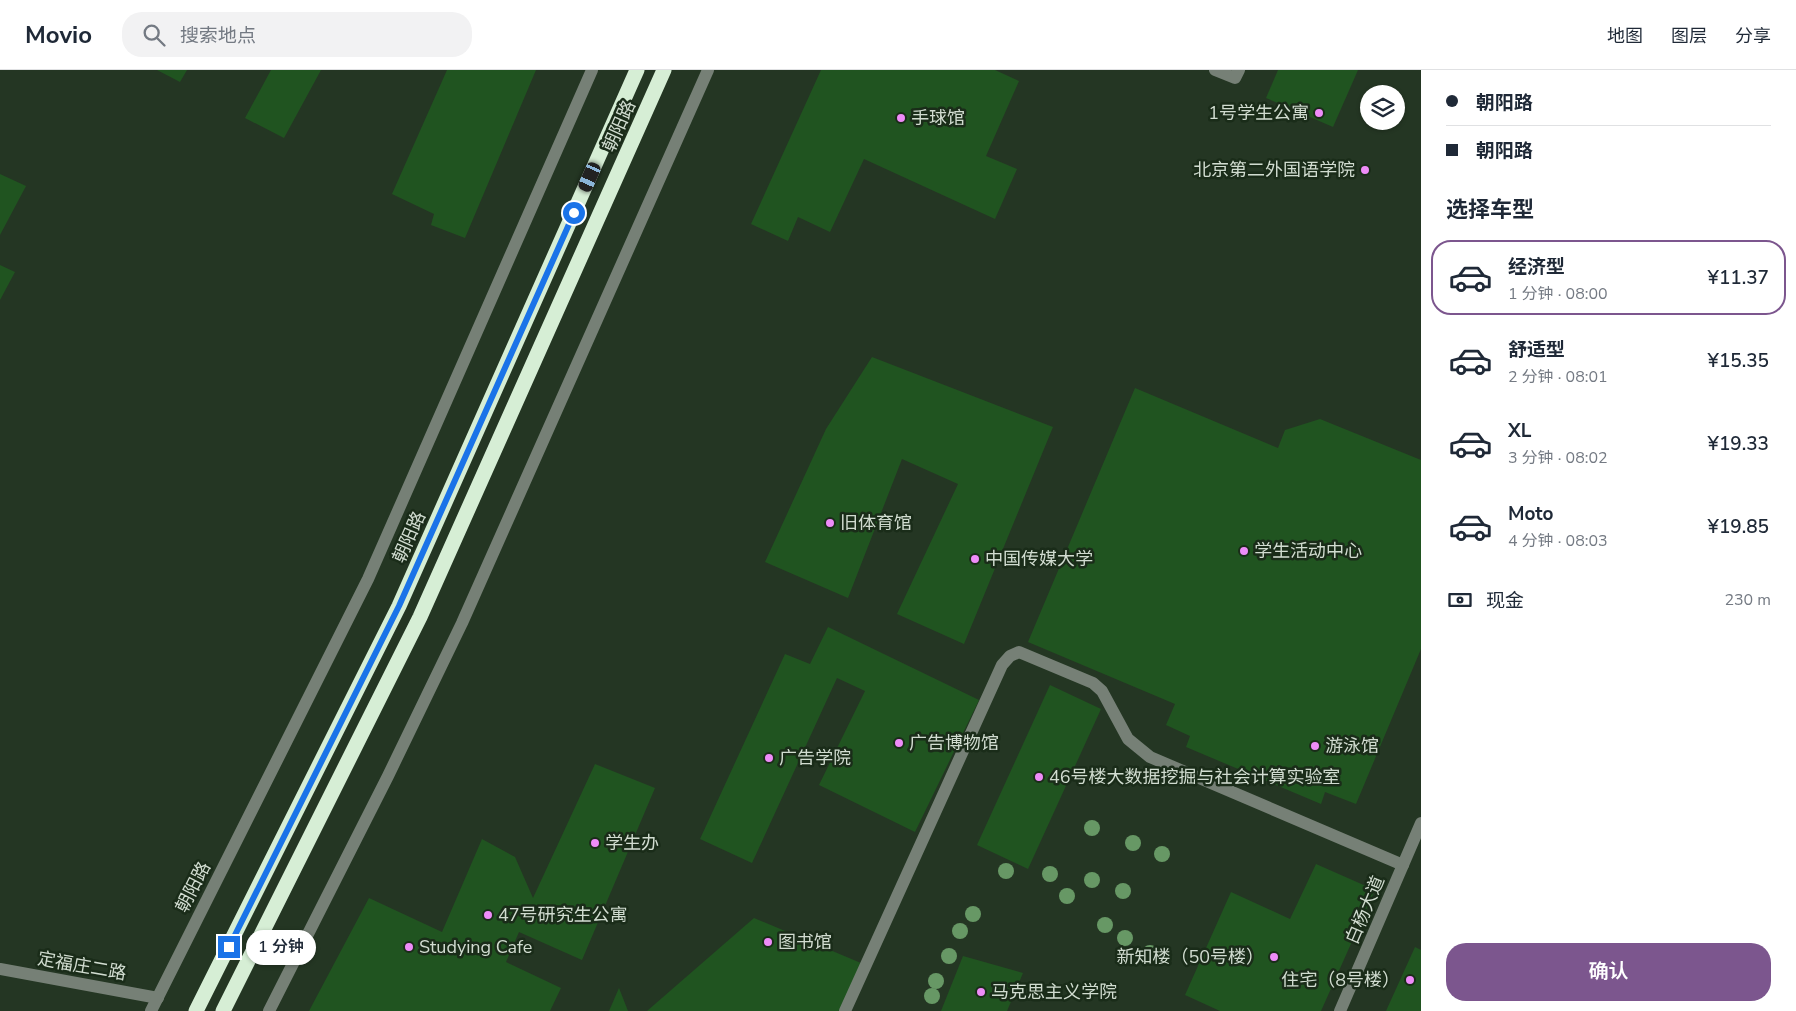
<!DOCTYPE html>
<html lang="zh">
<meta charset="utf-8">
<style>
:root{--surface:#fff;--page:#f2f2f3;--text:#1f2937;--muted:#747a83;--line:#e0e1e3;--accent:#7c568e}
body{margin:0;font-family:"Nunito Sans","Noto Sans SC",sans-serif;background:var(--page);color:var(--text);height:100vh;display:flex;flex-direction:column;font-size:19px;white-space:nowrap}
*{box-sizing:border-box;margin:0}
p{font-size:16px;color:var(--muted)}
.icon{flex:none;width:28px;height:28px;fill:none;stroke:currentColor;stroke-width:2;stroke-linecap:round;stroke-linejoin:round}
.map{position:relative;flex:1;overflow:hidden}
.panel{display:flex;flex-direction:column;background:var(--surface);width:375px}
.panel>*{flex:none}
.top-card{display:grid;align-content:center;height:110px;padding:0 25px;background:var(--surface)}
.controls{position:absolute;left:1360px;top:15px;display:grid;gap:10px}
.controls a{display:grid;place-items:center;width:45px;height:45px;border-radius:50%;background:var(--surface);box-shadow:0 1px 4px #0004;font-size:25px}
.end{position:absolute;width:22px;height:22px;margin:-11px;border:6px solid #1a73e8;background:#fff;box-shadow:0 0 0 2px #fff}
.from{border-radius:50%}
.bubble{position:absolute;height:35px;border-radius:18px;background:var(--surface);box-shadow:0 1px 4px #0004;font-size:16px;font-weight:600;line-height:35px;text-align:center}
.car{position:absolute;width:15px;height:30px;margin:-15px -8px;border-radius:6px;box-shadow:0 0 4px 1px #0007;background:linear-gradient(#222 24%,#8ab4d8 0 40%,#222 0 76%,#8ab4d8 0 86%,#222 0)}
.top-card b{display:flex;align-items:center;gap:18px;height:48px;font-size:19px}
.top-card b+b{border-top:1px solid var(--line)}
.top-card i{width:12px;height:12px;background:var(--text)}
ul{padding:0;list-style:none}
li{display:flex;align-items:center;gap:15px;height:75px;margin:0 10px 8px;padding:0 15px;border:2px solid transparent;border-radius:20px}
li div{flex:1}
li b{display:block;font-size:19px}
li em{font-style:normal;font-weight:600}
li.active{border-color:var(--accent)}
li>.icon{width:45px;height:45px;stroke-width:1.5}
h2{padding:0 25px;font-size:22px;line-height:60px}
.pay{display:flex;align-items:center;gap:12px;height:55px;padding:0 25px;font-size:19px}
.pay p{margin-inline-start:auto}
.cta{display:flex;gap:10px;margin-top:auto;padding:10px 25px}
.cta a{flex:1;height:58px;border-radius:20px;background:var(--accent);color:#fff;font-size:20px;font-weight:600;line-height:58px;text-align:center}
header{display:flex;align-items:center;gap:30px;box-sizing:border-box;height:70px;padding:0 25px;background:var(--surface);border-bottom:1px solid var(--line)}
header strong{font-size:24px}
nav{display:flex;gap:28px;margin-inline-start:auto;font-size:18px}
.search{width:350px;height:45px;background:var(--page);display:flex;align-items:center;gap:12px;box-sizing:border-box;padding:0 18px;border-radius:20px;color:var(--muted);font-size:19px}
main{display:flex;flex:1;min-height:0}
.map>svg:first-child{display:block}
.building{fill:#205420}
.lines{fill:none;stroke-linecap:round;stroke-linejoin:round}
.minor{stroke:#768076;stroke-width:12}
.highway{stroke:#d6eed5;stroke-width:15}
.tree{fill:#679865}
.route{stroke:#1a73e8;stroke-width:6}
.poi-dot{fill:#ee8cf8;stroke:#1a2c19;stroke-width:2}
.labels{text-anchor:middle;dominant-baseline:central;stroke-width:5;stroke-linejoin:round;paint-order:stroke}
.poi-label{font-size:18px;fill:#d1dcd0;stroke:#1a2c19;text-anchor:start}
.street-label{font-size:18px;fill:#d1dcd0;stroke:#1a2c19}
</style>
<header>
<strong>Movio</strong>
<div class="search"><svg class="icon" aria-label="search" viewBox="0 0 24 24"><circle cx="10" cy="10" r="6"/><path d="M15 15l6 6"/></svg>搜索地点</div>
<nav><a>地图</a><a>图层</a><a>分享</a></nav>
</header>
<main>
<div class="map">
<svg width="1421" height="941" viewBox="0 0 1421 941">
<rect width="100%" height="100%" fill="#243623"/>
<g class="building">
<polygon points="157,0 187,0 180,12"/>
<polygon points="271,0 321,0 284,68 245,48"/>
<polygon points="447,0 536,0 465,168 431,155 434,144 392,124"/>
<polygon points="821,0 995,0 1019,11 986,86 1017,99 995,149 864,89 830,162 798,147 788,171 751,154"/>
<polygon points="1278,0 1358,0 1333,57 1266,28"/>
<polygon points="0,104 26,116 0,165"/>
<polygon points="0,195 15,202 0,230"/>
<polygon points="872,287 1053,357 964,574 897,544 958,414 902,389 848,528 765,492 826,359"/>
<polygon points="1135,318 1278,378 1285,360 1320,349 1421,390 1421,579 1356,734 1325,722 1321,734 1186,677 1190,666 1166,655 1175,634 1028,572"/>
<polygon points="828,557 979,630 915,762 819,715 865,621 837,608 752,793 700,769 785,584 810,594"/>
<polygon points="1050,615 1101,639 1028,799 977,775"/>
<polygon points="595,694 655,718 582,890 519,862 506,892 561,918 550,941 309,941 369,828 442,862 482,769 515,787 533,828"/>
<polygon points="1316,794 1375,820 1321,941 1220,941 1185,925 1231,822 1290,849"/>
<polygon points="754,848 868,896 848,941 647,941"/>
<polygon points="1415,877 1421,880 1421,941 1386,941"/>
<polygon points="963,886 1023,903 1007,941 941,941"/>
<polygon points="619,918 628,941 609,941"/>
</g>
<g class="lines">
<g class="minor">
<polyline points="1215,0 1235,8 1239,0"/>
<polyline points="0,899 158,928"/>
<polyline points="151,941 368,509 592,0"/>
<polyline points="269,941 388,706 462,553 708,0"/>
<polyline points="845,941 1002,595 1010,586 1019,582 1093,613 1102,621 1128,669 1150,687 1403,795"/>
<polyline points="1340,941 1421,753"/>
</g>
<g class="highway">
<polyline points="196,941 399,536 637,0"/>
<polyline points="223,941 420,547 664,0"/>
</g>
</g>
<g class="tree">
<circle cx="1092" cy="758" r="8"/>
<circle cx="1133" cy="773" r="8"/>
<circle cx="1162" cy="784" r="8"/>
<circle cx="1006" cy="801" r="8"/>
<circle cx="1050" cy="804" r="8"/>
<circle cx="1092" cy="810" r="8"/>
<circle cx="1123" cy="821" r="8"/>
<circle cx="1067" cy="826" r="8"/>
<circle cx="973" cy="844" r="8"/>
<circle cx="1105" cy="855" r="8"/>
<circle cx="960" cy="861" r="8"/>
<circle cx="1125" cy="868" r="8"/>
<circle cx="1150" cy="883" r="8"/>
<circle cx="949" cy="886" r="8"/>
<circle cx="936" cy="911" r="8"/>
<circle cx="932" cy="926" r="8"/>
</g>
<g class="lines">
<polyline class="route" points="229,877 399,536 574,143"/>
</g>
<g class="poi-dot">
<circle cx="1319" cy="43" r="5"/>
<circle cx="901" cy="48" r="5"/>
<circle cx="1365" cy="100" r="5"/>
<circle cx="830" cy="453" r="5"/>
<circle cx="1244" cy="481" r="5"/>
<circle cx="975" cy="489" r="5"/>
<circle cx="899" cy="673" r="5"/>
<circle cx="1315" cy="676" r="5"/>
<circle cx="769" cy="688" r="5"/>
<circle cx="1039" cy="707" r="5"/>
<circle cx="595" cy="773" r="5"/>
<circle cx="488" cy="845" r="5"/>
<circle cx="768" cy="872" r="5"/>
<circle cx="409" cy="877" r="5"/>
<circle cx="1274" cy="887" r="5"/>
<circle cx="1410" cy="910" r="5"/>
<circle cx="981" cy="922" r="5"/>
</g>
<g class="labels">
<g class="poi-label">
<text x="1309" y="43" text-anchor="end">1号学生公寓</text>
<text x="911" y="48">手球馆</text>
<text x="1355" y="100" text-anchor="end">北京第二外国语学院</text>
<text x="840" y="453">旧体育馆</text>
<text x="1254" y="481">学生活动中心</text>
<text x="985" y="489">中国传媒大学</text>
<text x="909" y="673">广告博物馆</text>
<text x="1325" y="676">游泳馆</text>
<text x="779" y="688">广告学院</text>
<text x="1049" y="707">46号楼大数据挖掘与社会计算实验室</text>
<text x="605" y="773">学生办</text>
<text x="498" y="845">47号研究生公寓</text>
<text x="778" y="872">图书馆</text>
<text x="419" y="877">Studying Cafe</text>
<text x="1264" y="887" text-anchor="end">新知楼（50号楼）</text>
<text x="1400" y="910" text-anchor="end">住宅（8号楼）</text>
<text x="991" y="922">马克思主义学院</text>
</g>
<g class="street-label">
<text transform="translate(619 56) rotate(-66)">朝阳路</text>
<text transform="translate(409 467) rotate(-66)">朝阳路</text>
<text transform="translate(193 817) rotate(-63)">朝阳路</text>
<text transform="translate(1365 840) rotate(-67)">白杨大道</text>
<text transform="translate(82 896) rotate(10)">定福庄二路</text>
</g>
</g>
</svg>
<div class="controls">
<a><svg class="icon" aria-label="layers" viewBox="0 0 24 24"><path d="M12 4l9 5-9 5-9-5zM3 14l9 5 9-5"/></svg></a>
</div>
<i class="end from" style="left:574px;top:143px"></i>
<i class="end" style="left:229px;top:877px"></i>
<div class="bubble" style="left:246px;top:860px;width:70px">1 分钟</div>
<i class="car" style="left:590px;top:107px;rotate:204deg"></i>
</div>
<section class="panel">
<div class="top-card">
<b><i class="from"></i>朝阳路</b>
<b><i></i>朝阳路</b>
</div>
<h2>选择车型</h2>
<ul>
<li class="active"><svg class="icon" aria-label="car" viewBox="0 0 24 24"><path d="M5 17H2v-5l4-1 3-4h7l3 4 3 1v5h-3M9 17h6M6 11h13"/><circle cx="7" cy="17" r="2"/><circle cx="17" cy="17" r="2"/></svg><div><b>经济型</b><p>1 分钟 · 08:00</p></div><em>¥11.37</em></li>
<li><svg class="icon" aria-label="car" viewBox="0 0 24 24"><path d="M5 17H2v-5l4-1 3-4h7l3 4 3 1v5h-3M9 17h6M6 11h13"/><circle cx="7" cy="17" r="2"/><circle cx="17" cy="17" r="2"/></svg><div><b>舒适型</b><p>2 分钟 · 08:01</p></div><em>¥15.35</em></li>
<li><svg class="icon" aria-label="car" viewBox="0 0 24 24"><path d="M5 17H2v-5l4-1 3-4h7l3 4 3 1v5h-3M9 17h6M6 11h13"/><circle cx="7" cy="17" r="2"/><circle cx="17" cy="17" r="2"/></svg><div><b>XL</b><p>3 分钟 · 08:02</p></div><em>¥19.33</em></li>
<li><svg class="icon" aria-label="car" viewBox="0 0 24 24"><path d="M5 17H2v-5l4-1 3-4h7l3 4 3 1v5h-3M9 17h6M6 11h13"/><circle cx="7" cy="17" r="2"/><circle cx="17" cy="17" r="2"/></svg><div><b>Moto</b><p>4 分钟 · 08:03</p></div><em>¥19.85</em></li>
</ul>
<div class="pay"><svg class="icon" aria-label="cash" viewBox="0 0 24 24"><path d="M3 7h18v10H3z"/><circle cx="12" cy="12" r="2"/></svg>现金<p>230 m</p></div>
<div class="cta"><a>确认</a></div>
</section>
</main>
